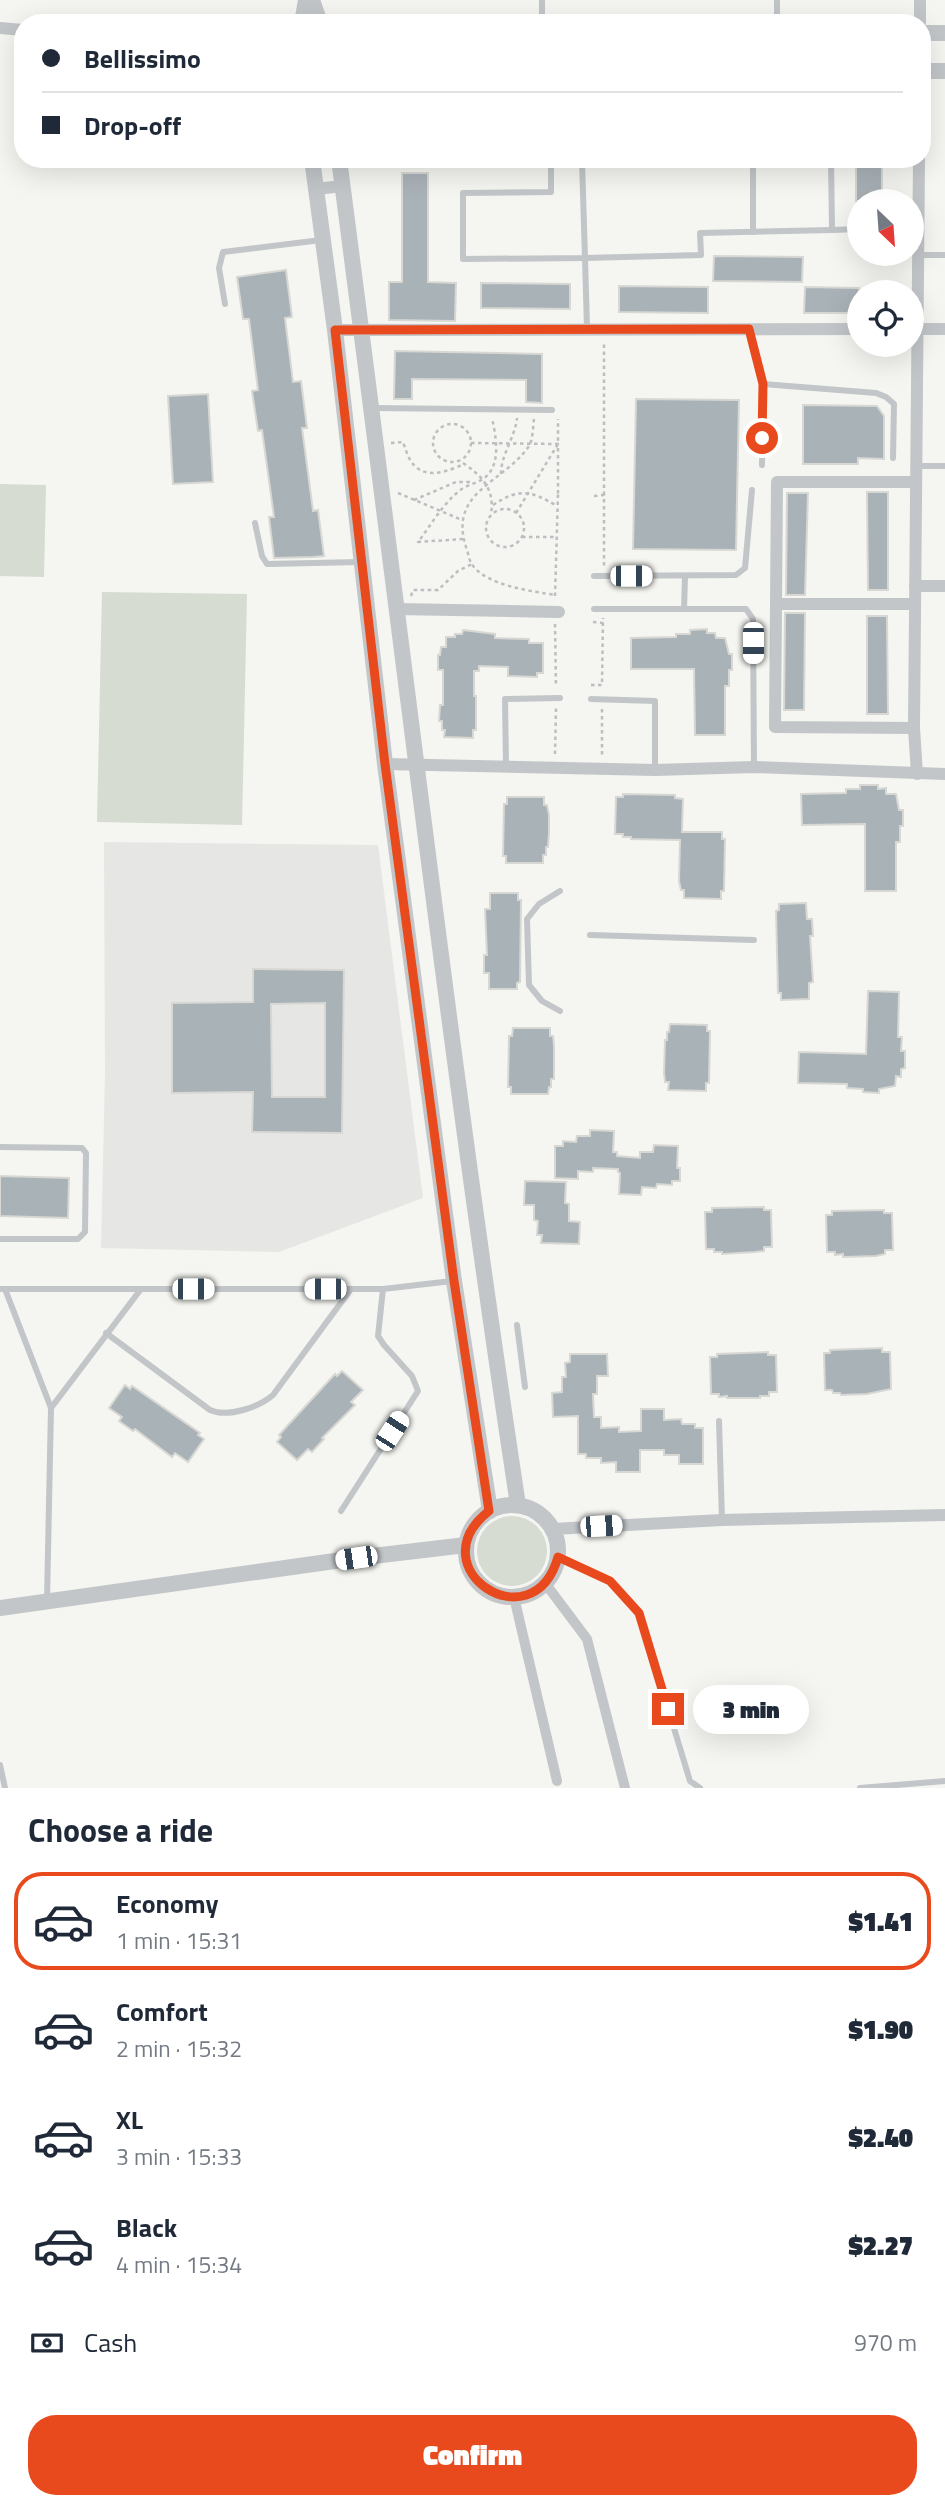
<!DOCTYPE html>
<meta charset="utf-8">
<style>
:root{--surface:#fff;--page:#f2f2f3;--text:#1f2937;--muted:#747a83;--line:#e0e1e3;--accent:#e94a1d}
body{margin:0;font-family:"Titillium Web",sans-serif;background:var(--page);color:var(--text);height:100vh;display:flex;flex-direction:column;font-size:26px;white-space:nowrap}
*{box-sizing:border-box;margin:0}
p{font-size:23px;color:var(--muted)}
.icon{flex:none;width:38px;height:38px;fill:none;stroke:currentColor;stroke-width:2;stroke-linecap:round;stroke-linejoin:round}
.map{position:relative;height:1788px;overflow:hidden}
.details{display:flex;flex-direction:column;background:var(--surface);flex:1}
.details>*{flex:none}
.top-card{position:absolute;left:14px;top:14px;width:917px;height:154px;border-radius:28px;box-shadow:0 7px 28px #0002;display:grid;align-content:center;height:154px;padding:0 28px;background:var(--surface)}
.needle{width:46px;rotate:155deg}
.buttons{position:absolute;left:847px;top:189px;display:grid;gap:14px}
.buttons a{display:grid;place-items:center;width:77px;height:77px;border-radius:50%;background:var(--surface);box-shadow:0 7px 28px #0002;font-size:35px}
.end{position:absolute;width:32px;height:32px;margin:-16px;border:9px solid #e94a1d;background:#fff;box-shadow:0 0 0 4px #fff}
.from{border-radius:50%}
.bubble{position:absolute;height:49px;border-radius:24px;background:var(--surface);box-shadow:0 7px 28px #0002;font-size:23px;font-weight:800;line-height:49px;text-align:center}
.car{position:absolute;width:21px;height:42px;margin:-21px -10px;border-radius:9px;box-shadow:0 0 5px 2px #0007;background:linear-gradient(#fff 24%,#345 0 40%,#fff 0 76%,#345 0 86%,#fff 0)}
.top-card b{display:flex;align-items:center;gap:24px;height:66px;font-size:26px}
.top-card b+b{border-top:2px solid var(--line)}
.top-card i{width:18px;height:18px;background:var(--text)}
ul{padding:0;list-style:none}
li{display:flex;align-items:center;gap:21px;height:98px;margin:0 14px 10px;padding:0 14px;border:4px solid transparent;border-radius:28px}
li div{flex:1}
li b{display:block;font-size:26px}
li em{font-style:normal;font-weight:800}
li.selected{border-color:var(--accent)}
li>.icon{width:63px;height:63px;stroke-width:1.5}
h2{padding:0 28px;font-size:32px;line-height:84px}
.pay{display:flex;align-items:center;gap:18px;height:77px;padding:0 28px;font-size:26px}
.pay p{margin-inline-start:auto}
.action{display:flex;gap:14px;margin-top:auto;padding:14px 28px}
.action a{flex:1;height:80px;border-radius:28px;background:var(--accent);color:#fff;font-size:28px;font-weight:800;line-height:80px;text-align:center}
.map>svg:first-child{display:block}
.built{fill:#e6e7e5}
.green{fill:#d6dcd2}
.building{fill:#a9b2b7;stroke:#d7d7d4;stroke-width:2;fill-rule:evenodd}
.lines{fill:none;stroke-linecap:round;stroke-linejoin:round}
.path{stroke:#bcbec0;stroke-width:2.5;stroke-dasharray:3.5 3.5;stroke-linecap:butt}
.service{stroke:#c2c6c9;stroke-width:6}
.pedestrian{stroke:#c2c6c9;stroke-width:10}
.minor{stroke:#c2c6c9;stroke-width:12}
.tertiary{stroke:#c2c6c9;stroke-width:16}
.route{stroke:#e94a1d;stroke-width:9}
</style>
<div class="map">
<svg width="945" height="1788" viewBox="0 0 945 1788">
<rect width="100%" height="100%" fill="#f5f5f1"/>
<polygon class="built" points="104,842 378,845 423,1198 279,1252 101,1248 105,1073"/>
<g class="green">
<polygon points="0,484 46,485 44,577 0,576"/>
<polygon points="102,592 247,594 242,825 97,822"/>
<circle cx="512" cy="1551" r="35"/>
</g>
<g class="building">
<rect x="856" y="159" width="26" height="42"/>
<polygon points="402,173 428,173 428,282 456,283 455,321 389,320 389,282 402,282"/>
<polygon points="714,256 803,257 802,282 713,281"/>
<polygon points="286,270 292,317 285,318 293,382 301,381 307,428 302,428 313,511 318,510 324,556 313,557 274,558 269,517 274,517 262,430 258,431 252,391 258,390 249,319 243,319 237,277"/>
<polygon points="481,283 570,284 570,309 481,308"/>
<polygon points="619,286 708,287 708,313 619,312"/>
<polygon points="805,287 859,288 859,313 804,313"/>
<polygon points="395,351 542,354 542,403 526,402 526,380 412,379 412,399 394,399"/>
<polygon points="208,394 213,482 173,484 168,396"/>
<polygon points="636,399 739,400 736,550 633,549"/>
<polygon points="803,405 877,406 884,416 884,459 858,458 858,464 803,464"/>
<polygon points="867,492 888,492 888,590 868,590"/>
<polygon points="787,493 808,493 805,595 786,595"/>
<polygon points="785,613 805,613 804,710 784,710"/>
<polygon points="867,616 887,616 888,714 867,714"/>
<polygon points="707,629 707,633 715,633 716,638 725,638 729,654 732,654 732,670 729,670 729,686 725,686 725,735 695,735 694,669 631,669 631,638 676,637 676,634 690,634 690,630"/>
<polygon points="463,630 495,634 495,638 529,639 529,643 543,643 543,673 537,673 537,677 508,676 508,667 479,666 479,671 474,671 474,696 476,696 476,730 473,730 473,738 444,737 445,730 442,730 442,721 439,721 440,705 443,705 443,670 438,670 438,655 440,655 441,647 446,647 446,637 455,637 455,634 462,634"/>
<polygon points="860,785 878,785 878,789 886,788 886,794 896,794 899,810 903,810 903,826 900,826 900,842 896,842 896,891 865,891 865,824 802,825 801,794 846,793 846,789 860,789"/>
<polygon points="623,794 675,795 675,798 683,799 682,832 722,832 722,839 725,839 724,891 721,891 721,899 684,898 684,890 681,890 679,881 680,840 631,839 631,837 623,837 623,834 615,834 616,797 623,797"/>
<polygon points="507,797 544,797 544,805 547,805 549,815 549,832 548,847 546,847 546,855 543,855 543,863 506,863 506,856 503,856 504,804 507,804"/>
<polygon points="490,893 518,893 518,900 521,900 520,982 517,983 517,989 489,989 489,973 484,973 484,955 487,955 485,909 490,909"/>
<polygon points="806,903 807,919 812,919 813,936 810,936 813,982 809,983 809,999 781,1000 781,993 778,993 776,911 779,910 779,904"/>
<path d="M253,969L344,970L342,1133L252,1132L253,1092L172,1093V1003L253,1002ZM325,1003V1097H272L271,1004Z"/>
<polygon points="868,991 899,992 898,1037 902,1037 901,1051 905,1051 905,1068 901,1069 901,1077 896,1076 895,1086 879,1089 879,1093 863,1092 863,1089 847,1088 847,1084 798,1083 799,1052 866,1054"/>
<polygon points="670,1024 707,1025 707,1031 710,1031 709,1083 706,1083 706,1091 668,1090 669,1082 665,1082 664,1073 665,1040 667,1040 667,1032 669,1032"/>
<polygon points="513,1028 550,1028 550,1036 553,1036 554,1046 554,1079 551,1079 551,1087 549,1087 548,1094 511,1094 511,1087 508,1087 509,1036 512,1036"/>
<polygon points="590,1130 614,1131 613,1152 617,1152 617,1156 640,1158 640,1152 653,1152 654,1145 678,1146 677,1168 680,1168 680,1181 672,1181 672,1185 657,1184 656,1188 642,1187 641,1195 619,1194 620,1173 618,1172 618,1169 593,1168 593,1172 578,1171 578,1179 555,1178 555,1146 563,1146 563,1141 576,1142 577,1136 590,1136"/>
<polygon points="0,1176 69,1178 68,1218 0,1216"/>
<polygon points="525,1181 566,1182 565,1203 569,1204 569,1221 580,1222 579,1244 541,1243 542,1235 537,1235 538,1221 534,1220 534,1205 524,1205"/>
<polygon points="764,1207 764,1210 771,1210 772,1247 764,1247 764,1251 755,1252 722,1254 722,1252 714,1252 714,1249 706,1249 705,1212 712,1212 712,1208"/>
<polygon points="884,1210 884,1213 892,1213 893,1250 885,1250 885,1254 876,1256 843,1257 843,1254 835,1255 835,1252 827,1252 826,1215 832,1215 832,1211"/>
<polygon points="882,1348 882,1352 890,1352 891,1389 867,1394 841,1395 840,1393 833,1393 832,1390 825,1390 824,1353 830,1353 830,1350"/>
<polygon points="768,1352 768,1355 776,1355 777,1392 769,1392 769,1396 760,1396 760,1398 727,1398 727,1396 719,1397 719,1394 711,1394 710,1357 717,1357 717,1354"/>
<polygon points="570,1354 607,1354 608,1376 597,1376 597,1394 593,1394 594,1417 601,1417 601,1428 619,1427 619,1432 641,1431 641,1409 664,1409 664,1420 681,1419 682,1424 695,1424 695,1428 703,1428 703,1464 679,1464 679,1455 664,1455 664,1450 640,1450 640,1472 616,1472 616,1462 601,1463 601,1458 586,1458 586,1454 578,1454 578,1416 553,1417 552,1393 562,1392 562,1377 566,1377 565,1363 570,1362"/>
<polygon points="342,1371 363,1390 351,1402 355,1405 322,1438 324,1439 312,1452 308,1449 297,1460 277,1442 281,1437 279,1435 335,1374 337,1376"/>
<polygon points="125,1385 130,1389 132,1386 200,1433 198,1435 204,1439 188,1462 175,1453 172,1457 135,1429 133,1431 119,1421 122,1417 109,1408"/>
</g>
<g class="lines">
<g class="path">
<path d="M534,419C533,427 533,439 529,446C504,483 448,491 466,547C468,552 469,559 471,563C485,586 532,591 555,595"/>
<circle cx="452" cy="443" r="19"/>
<path d="M391,443L403,442C406,450 409,462 416,467C429,479 451,470 464,464"/>
<polyline points="471,443 558,444 558,494 561,494"/>
<path d="M463,463C482,476 495,489 491,514"/>
<path d="M501,474C501,454 515,438 517,418"/>
<polyline points="398,493 462,520"/>
<polyline points="604,495 604,341"/>
<polyline points="594,496 604,495 604,566"/>
<polyline points="414,500 456,482 470,482"/>
<path d="M493,505C519,488 530,490 557,506"/>
<circle cx="505" cy="528" r="19"/>
<polyline points="516,513 558,444 558,419"/>
<polyline points="522,537 557,537"/>
<path d="M463,539L418,542C431,525 442,505 459,491C466,485 475,484 483,479C502,466 496,437 492,418"/>
<polyline points="411,596 413,590 438,590 458,571 472,564"/>
<polyline points="555,596 558,494"/>
<polyline points="593,622 603,623"/>
<polyline points="555,624 556,687"/>
<polyline points="591,685 602,685 603,618"/>
<polyline points="602,709 602,755"/>
<polyline points="555,754 556,708"/>
</g>
<g class="service">
<polyline points="777,0 777,23"/>
<polyline points="542,23 542,0"/>
<polyline points="831,159 832,230 859,229"/>
<polyline points="582,160 551,160 551,192 463,193 463,259 585,258 582,160 643,159"/>
<polyline points="753,232 753,159"/>
<polyline points="919,255 945,255"/>
<polyline points="225,304 219,268 223,252 321,240"/>
<polyline points="587,328 585,258 701,255 700,233 832,230"/>
<polyline points="749,329 763,384 876,393 886,397 894,404 893,458"/>
<polyline points="372,408 552,410"/>
<polyline points="762,465 763,384"/>
<polyline points="915,466 945,466"/>
<polyline points="255,523 262,556 267,564 360,562"/>
<polyline points="594,576 736,575 745,568 752,490"/>
<polyline points="594,609 746,609 753,619 754,767"/>
<polyline points="684,609 685,577"/>
<polyline points="591,699 655,701 655,770"/>
<polyline points="506,767 505,699 560,698"/>
<polyline points="590,935 754,940"/>
<polyline points="560,1011 542,1001 529,985 527,919 539,904 560,891"/>
<polyline points="0,1147 82,1148 86,1153 85,1232 78,1239 0,1239"/>
<polyline points="0,1289 383,1289 452,1281"/>
<polyline points="5,1289 51,1408 47,1600"/>
<polyline points="517,1325 525,1387"/>
<path d="M106,1333L210,1410C228,1418 259,1407 273,1395L351,1289"/>
<polyline points="51,1408 141,1289"/>
<polyline points="719,1421 722,1520"/>
<polyline points="341,1511 418,1391 412,1376 384,1345 378,1336 383,1289"/>
<polyline points="558,1557 610,1582 639,1613 690,1781 700,1788"/>
<polyline points="0,1765 5,1788"/>
<polyline points="860,1788 945,1781"/>
</g>
<g class="pedestrian">
<polyline points="545,1583 587,1639 625,1788"/>
<polyline points="514,1597 557,1781"/>
</g>
<g class="minor">
<polyline points="920,23 920,0"/>
<polyline points="0,28 23,30"/>
<polyline points="315,189 343,186"/>
<polyline points="912,329 945,329"/>
<polyline points="335,330 859,329"/>
<polyline points="915,586 945,586"/>
<polyline points="776,604 915,604"/>
<polyline points="396,609 559,612"/>
<polyline points="914,728 775,727 777,482 915,482"/>
<polyline points="385,764 655,770 754,767 945,774"/>
<polyline points="917,774 914,728 919,159"/>
<polyline points="552,1529 722,1520 945,1515"/>
</g>
<g class="tertiary">
<polyline points="312,0 320,23"/>
<polyline points="302,23 306,0"/>
<polyline points="922,33 945,33"/>
<polyline points="922,71 945,71"/>
<polyline points="312,159 335,330 385,764 454,1281 490,1511"/>
<path d="M339,159C398,608 450,1058 518,1505"/>
<circle cx="512" cy="1551" r="46"/>
<polyline points="0,1608 356,1558 466,1545"/>
</g>
</g>
<g class="lines">
<path class="route" d="M668,1709L639,1613L610,1581L558,1557C533,1645 416,1568 489,1511L454,1281L385,764L335,330L749,329L763,384L762,438"/>
</g>
</svg>
<div class="buttons">
<a><svg class="needle" viewBox="-14 -14 28 28"><path d="M0-13l5 13h-10z" fill="#e53935"/><path d="M0 13l5-13h-10z" fill="#747a83"/></svg></a>
<a><svg class="icon" aria-label="locate" viewBox="0 0 24 24"><circle cx="12" cy="12" r="6"/><path d="M12 2v4M12 18v4M2 12h4M18 12h4"/></svg></a>
</div>
<i class="end from" style="left:762px;top:438px"></i>
<i class="end" style="left:668px;top:1709px"></i>
<div class="bubble" style="left:693px;top:1685px;width:116px">3 min</div>
<i class="car" style="left:631px;top:576px;rotate:90deg"></i>
<i class="car" style="left:753px;top:643px;rotate:180deg"></i>
<i class="car" style="left:193px;top:1289px;rotate:90deg"></i>
<i class="car" style="left:325px;top:1289px;rotate:270deg"></i>
<i class="car" style="left:392px;top:1431px;rotate:33deg"></i>
<i class="car" style="left:601px;top:1526px;rotate:87deg"></i>
<i class="car" style="left:356px;top:1558px;rotate:262deg"></i>
<div class="top-card">
<b><i class="from"></i>Bellissimo</b>
<b><i></i>Drop-off</b>
</div>
</div>
<section class="details">
<h2>Choose a ride</h2>
<ul>
<li class="selected"><svg class="icon" aria-label="car" viewBox="0 0 24 24"><path d="M5 17H2v-5l4-1 3-4h7l3 4 3 1v5h-3M9 17h6M6 11h13"/><circle cx="7" cy="17" r="2"/><circle cx="17" cy="17" r="2"/></svg><div><b>Economy</b><p>1 min · 15:31</p></div><em>$1.41</em></li>
<li><svg class="icon" aria-label="car" viewBox="0 0 24 24"><path d="M5 17H2v-5l4-1 3-4h7l3 4 3 1v5h-3M9 17h6M6 11h13"/><circle cx="7" cy="17" r="2"/><circle cx="17" cy="17" r="2"/></svg><div><b>Comfort</b><p>2 min · 15:32</p></div><em>$1.90</em></li>
<li><svg class="icon" aria-label="car" viewBox="0 0 24 24"><path d="M5 17H2v-5l4-1 3-4h7l3 4 3 1v5h-3M9 17h6M6 11h13"/><circle cx="7" cy="17" r="2"/><circle cx="17" cy="17" r="2"/></svg><div><b>XL</b><p>3 min · 15:33</p></div><em>$2.40</em></li>
<li><svg class="icon" aria-label="car" viewBox="0 0 24 24"><path d="M5 17H2v-5l4-1 3-4h7l3 4 3 1v5h-3M9 17h6M6 11h13"/><circle cx="7" cy="17" r="2"/><circle cx="17" cy="17" r="2"/></svg><div><b>Black</b><p>4 min · 15:34</p></div><em>$2.27</em></li>
</ul>
<div class="pay"><svg class="icon" aria-label="cash" viewBox="0 0 24 24"><path d="M3 7h18v10H3z"/><circle cx="12" cy="12" r="2"/></svg>Cash<p>970 m</p></div>
<div class="action"><a>Confirm</a></div>
</section>
